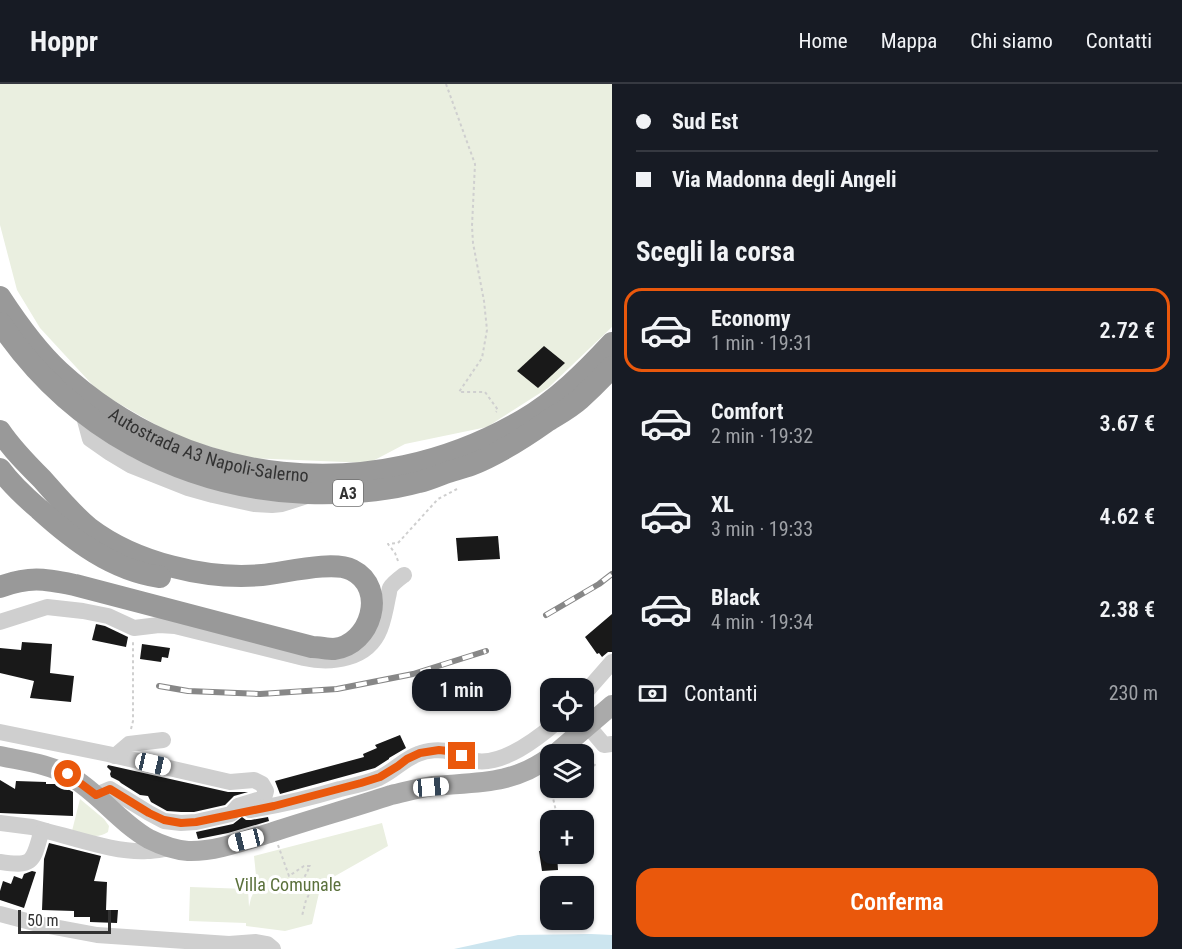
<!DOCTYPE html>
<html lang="it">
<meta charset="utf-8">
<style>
:root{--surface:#171b24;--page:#20242c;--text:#f1f3f6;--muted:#9ea1a6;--line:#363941;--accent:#ea580c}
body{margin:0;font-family:"Roboto Condensed",sans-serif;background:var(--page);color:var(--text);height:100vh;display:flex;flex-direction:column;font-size:22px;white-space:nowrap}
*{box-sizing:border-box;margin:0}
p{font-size:20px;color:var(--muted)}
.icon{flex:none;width:33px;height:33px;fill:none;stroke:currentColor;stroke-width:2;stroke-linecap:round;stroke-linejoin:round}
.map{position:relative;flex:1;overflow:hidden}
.side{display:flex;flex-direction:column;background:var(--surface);width:570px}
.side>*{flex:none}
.top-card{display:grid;align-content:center;height:132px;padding:0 24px;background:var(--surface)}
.tools{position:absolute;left:540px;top:594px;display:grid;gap:12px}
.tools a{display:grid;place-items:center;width:54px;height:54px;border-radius:12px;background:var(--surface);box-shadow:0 2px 4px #0004;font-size:30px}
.scale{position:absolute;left:18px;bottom:15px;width:93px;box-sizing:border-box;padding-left:6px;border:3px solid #323232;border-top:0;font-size:16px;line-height:21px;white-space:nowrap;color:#323232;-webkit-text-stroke:4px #fff;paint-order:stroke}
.end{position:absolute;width:27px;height:27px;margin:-14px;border:8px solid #ea580c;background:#fff;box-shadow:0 0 0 3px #fff}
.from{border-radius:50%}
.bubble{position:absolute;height:42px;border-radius:18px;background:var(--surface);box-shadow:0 2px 4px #0004;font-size:20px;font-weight:600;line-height:42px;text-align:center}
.car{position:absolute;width:18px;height:36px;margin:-18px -9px;border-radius:8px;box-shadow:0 0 4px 2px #0007;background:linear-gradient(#fff 24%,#345 0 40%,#fff 0 76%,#345 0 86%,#fff 0)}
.top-card b{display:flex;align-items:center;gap:21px;height:57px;font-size:22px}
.top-card b+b{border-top:2px solid var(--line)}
.top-card i{width:15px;height:15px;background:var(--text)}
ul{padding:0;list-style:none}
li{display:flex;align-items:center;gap:18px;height:84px;margin:0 12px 9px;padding:0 12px;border:3px solid transparent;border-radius:18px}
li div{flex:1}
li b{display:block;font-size:22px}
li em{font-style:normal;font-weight:600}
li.current{border-color:var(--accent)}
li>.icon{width:54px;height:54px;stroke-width:1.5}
h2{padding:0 24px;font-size:27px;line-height:72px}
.pay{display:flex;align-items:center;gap:15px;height:66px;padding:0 24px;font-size:22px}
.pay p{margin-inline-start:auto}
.cta{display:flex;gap:12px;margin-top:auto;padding:12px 24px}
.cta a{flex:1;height:69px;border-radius:18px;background:var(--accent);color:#fff;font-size:24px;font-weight:600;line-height:69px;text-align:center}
header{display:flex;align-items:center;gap:36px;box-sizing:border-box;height:84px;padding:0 30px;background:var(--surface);border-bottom:2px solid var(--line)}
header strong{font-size:28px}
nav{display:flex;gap:33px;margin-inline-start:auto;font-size:21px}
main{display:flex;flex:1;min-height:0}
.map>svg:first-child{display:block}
.green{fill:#eaefe0}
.water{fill:#cce5ef}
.building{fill:#191919}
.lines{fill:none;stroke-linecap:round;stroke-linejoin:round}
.path{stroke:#cfcfcf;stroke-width:2;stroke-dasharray:3 3;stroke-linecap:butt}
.minor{stroke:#cfcfcf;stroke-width:16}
.major{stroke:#aaa;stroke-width:20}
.highway{stroke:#999;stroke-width:22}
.rail-casing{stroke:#878787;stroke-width:6}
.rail{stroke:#fff;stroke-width:4;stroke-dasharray:11;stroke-linecap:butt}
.route{stroke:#ea580c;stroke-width:8}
.labels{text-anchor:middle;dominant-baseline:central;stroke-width:6;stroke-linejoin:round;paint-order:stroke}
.shield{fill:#fff;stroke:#707070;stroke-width:1.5}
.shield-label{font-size:16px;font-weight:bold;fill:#323232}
.street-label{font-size:18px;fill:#323232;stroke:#fff}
.park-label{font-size:18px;fill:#5b713c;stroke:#fff}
</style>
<header>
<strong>Hoppr</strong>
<nav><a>Home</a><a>Mappa</a><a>Chi siamo</a><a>Contatti</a></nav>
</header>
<main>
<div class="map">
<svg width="612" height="865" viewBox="0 0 612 865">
<rect width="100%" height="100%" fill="#fff"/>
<g class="green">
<polygon points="0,0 612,0 612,243 548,304 487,343 405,360 369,379 249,374 177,353 99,308 40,244 17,206 0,141"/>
<path d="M80,715L104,735L109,742L108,748C97,756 84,750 72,747Z"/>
<polygon points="382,739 388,762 321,800 312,840 285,847 246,842 246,839 189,837 190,803 248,805 249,823 251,814 257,801 254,772"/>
</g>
<polygon class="water" points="591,850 612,851 612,865 454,865 518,851"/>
<g class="building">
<polygon points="544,262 565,279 538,304 517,287"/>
<polygon points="498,452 500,475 458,477 456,454"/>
<polygon points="612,530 612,568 608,568 602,573 599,569 597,570 585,553"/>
<polygon points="96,540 105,542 128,553 126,563 92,556"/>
<polygon points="22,558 52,560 50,589 74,592 71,618 30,614 34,597 0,589 0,564 21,566"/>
<polygon points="142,560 170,564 168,574 162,573 161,578 140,575"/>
<polygon points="400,651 406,664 389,674 389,675 375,684 280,710 275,697 364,673 363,670 377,664 375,661"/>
<polygon points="108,681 228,708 248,708 234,712 225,721 194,728 181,728 167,727 151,718 148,712 140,711 121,699 119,697 111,693 110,690 111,687 107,683"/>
<polygon points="0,696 15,705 16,697 46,698 46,700 59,700 73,708 73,732 0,729"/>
<polygon points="242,733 246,736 251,736 268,733 269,737 228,749 198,755 196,748 233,740"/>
<polygon points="49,759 101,772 94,797 107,798 106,826 118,826 117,839 90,838 90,833 74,833 74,827 42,826 44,775"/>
<polygon points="550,766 550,770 557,770 558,786 542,787 539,767"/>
<polygon points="32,787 36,788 24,824 0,816 0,807 3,797 11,800 14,792 22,795 24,790"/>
</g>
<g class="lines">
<g class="path">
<polyline points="446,0 475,80 472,142 473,159 484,217 487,246 482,274 459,308 485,308 498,326 496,328"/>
<polyline points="398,477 395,469 388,460 398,459 438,415 457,405"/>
<polyline points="131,645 133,637 133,558"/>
<polyline points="584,690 597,679"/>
<polyline points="558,736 553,714 566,704"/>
<polyline points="278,761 289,792 304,782 310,782 298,806 313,803 306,816 302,832"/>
<polyline points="564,770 564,771"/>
</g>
<g class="minor">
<polyline points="83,329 90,355 110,369 130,381 188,404 213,411 254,420 272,421 282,420 307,412"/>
<path d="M0,538L47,523L83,527L108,532L134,544L159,541L175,542L304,574C331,580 368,576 380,545C384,535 386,524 388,513C389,510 389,506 390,504C393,499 400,494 404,491"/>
<polyline points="584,610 612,578"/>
<polyline points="588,642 604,661 612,660"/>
<polyline points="0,648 108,670 230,698 254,696 262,700 266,707 264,714 238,722 231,730 196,738 181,739 164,737 149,729 110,705 96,711"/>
<polyline points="115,672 129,660 163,656"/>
<path d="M250,726C280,721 310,714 340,705C353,702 367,699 379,694C394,687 404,675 418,670C427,666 441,665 450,668C459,670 467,676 476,677C504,681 537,655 557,638"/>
<polyline points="0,739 32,743 46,747"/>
<path d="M0,778C33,783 33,778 41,749L46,747C76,754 116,769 147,767C155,767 163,765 170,764"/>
<polyline points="0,830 38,840 97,851 229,860 256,858 267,860 273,865"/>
</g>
<g class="major">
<polyline points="555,670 612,621"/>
<path d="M0,672C23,677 50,680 70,692C99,709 119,738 149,755C161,761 175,766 188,767C216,768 246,756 273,748C312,735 352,724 391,711C405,708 418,704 433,702C477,698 512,701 550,673"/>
</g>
<g class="highway">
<path id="s1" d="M0,213C17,239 36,266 59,287C187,405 372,424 523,336C557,316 585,288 612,259"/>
<path d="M0,239C70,343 181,404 307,409C344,410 383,408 419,398C428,396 437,392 445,389C454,386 463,384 471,381C499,370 522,355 546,338C557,331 570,324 580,315C591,305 602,294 612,283"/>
<path d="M0,347C12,365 27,380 42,395C57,412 72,430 89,444C135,479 206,496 262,491C284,489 333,476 352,486C388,504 371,561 334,565C327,565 319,563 312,563L75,501C44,495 30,492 0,503"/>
<path d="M0,385C11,400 25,413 39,425C73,456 112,486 160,493"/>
</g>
<defs>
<g id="rail">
<polyline points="546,531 599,500 612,490"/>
<polyline points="159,602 188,607 260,610 337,605 413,590 486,567"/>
</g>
</defs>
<use href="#rail" class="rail-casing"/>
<use href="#rail" class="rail"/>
</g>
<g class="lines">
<polyline class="route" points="68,690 96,711 110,705 149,729 164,736 181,739 196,738 274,722 361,699 380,693 398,682 407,675 420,669 439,666 448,667 462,672"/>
</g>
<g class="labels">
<rect class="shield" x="333" y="396" width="30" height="26" rx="4.5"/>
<g class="shield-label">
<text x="348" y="409">A3</text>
</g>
<g class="street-label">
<text stroke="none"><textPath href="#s1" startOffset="266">Autostrada A3 Napoli-Salerno</textPath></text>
</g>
<g class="park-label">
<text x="288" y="800">Villa Comunale</text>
</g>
</g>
</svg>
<div class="tools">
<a><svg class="icon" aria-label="locate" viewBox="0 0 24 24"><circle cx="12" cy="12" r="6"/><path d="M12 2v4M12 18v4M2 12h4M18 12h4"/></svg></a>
<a><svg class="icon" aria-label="layers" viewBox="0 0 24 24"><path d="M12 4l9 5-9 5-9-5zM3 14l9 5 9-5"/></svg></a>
<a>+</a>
<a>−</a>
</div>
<div class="scale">50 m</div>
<i class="end from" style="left:68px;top:690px"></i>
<i class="end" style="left:462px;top:672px"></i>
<div class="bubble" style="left:412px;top:585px;width:99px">1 min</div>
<i class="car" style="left:153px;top:680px;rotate:103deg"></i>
<i class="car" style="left:431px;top:703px;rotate:85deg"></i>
<i class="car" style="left:246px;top:756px;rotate:256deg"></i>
</div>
<section class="side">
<div class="top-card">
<b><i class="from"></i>Sud Est</b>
<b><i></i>Via Madonna degli Angeli</b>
</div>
<h2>Scegli la corsa</h2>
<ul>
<li class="current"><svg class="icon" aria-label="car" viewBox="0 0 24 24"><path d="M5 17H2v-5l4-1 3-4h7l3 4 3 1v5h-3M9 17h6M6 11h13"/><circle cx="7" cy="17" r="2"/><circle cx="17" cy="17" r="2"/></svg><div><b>Economy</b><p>1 min · 19:31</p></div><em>2.72 €</em></li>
<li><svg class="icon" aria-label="car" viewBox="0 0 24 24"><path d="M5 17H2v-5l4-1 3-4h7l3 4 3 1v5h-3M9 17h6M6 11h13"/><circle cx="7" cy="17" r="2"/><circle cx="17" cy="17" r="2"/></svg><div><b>Comfort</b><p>2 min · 19:32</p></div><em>3.67 €</em></li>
<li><svg class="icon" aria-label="car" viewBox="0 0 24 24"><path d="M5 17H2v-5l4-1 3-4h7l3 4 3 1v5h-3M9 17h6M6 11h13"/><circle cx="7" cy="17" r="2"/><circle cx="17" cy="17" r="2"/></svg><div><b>XL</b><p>3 min · 19:33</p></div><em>4.62 €</em></li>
<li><svg class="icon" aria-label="car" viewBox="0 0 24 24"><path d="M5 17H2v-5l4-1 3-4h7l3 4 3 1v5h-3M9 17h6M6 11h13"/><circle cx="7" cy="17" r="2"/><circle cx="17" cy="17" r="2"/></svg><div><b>Black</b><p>4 min · 19:34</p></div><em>2.38 €</em></li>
</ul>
<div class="pay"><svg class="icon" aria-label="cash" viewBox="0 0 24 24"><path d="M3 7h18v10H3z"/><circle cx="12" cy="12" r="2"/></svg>Contanti<p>230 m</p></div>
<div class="cta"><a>Conferma</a></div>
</section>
</main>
